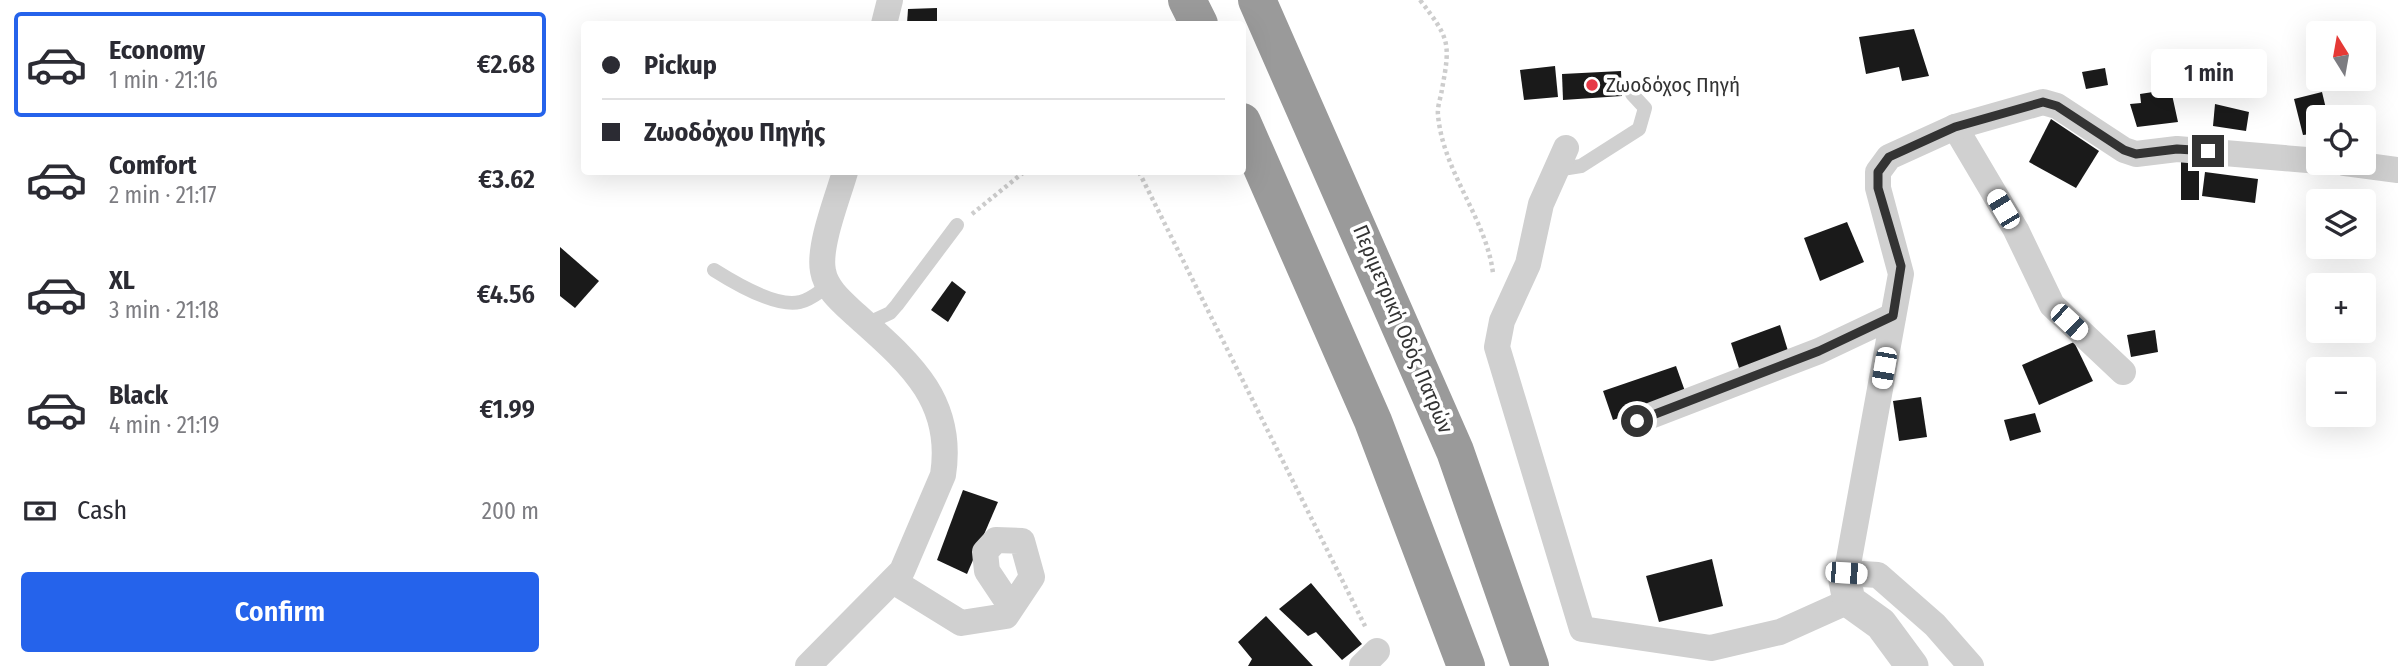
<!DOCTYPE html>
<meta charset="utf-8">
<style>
:root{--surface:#fff;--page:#f7f7f7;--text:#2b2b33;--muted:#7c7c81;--line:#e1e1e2;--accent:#2563eb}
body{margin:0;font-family:"Fira Sans Condensed",sans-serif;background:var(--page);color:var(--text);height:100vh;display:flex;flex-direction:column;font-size:26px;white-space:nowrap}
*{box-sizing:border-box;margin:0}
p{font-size:23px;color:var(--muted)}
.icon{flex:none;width:38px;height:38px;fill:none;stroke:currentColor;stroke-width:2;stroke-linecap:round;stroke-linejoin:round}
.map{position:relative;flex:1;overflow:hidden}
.details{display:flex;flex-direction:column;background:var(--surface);width:560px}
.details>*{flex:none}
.top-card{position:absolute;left:21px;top:21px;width:665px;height:154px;border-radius:7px;box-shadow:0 7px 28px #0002;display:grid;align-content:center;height:154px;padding:0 21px;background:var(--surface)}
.needle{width:46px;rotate:349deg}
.controls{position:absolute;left:1746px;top:21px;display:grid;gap:14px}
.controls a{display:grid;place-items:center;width:70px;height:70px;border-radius:7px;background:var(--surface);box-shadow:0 7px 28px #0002;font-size:35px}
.end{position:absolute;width:32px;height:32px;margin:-16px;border:9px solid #333;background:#fff;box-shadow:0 0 0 4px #fff}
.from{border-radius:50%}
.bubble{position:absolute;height:49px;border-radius:7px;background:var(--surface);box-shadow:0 7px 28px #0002;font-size:23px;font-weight:600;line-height:49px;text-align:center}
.car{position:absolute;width:21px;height:42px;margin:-21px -10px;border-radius:9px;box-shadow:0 0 5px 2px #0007;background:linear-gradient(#fff 24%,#345 0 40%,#fff 0 76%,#345 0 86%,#fff 0)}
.top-card b{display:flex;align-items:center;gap:24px;height:66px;font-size:26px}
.top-card b+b{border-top:2px solid var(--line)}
.top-card i{width:18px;height:18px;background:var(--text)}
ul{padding:12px 0 0;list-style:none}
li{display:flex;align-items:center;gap:21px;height:105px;margin:0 14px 10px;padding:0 7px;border:4px solid transparent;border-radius:7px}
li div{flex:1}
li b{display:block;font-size:26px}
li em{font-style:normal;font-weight:600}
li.active{border-color:var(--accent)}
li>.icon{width:63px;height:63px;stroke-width:1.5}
.pay{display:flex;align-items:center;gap:18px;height:77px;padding:0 21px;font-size:26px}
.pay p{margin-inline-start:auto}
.cta{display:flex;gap:14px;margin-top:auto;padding:14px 21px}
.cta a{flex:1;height:80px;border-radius:7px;background:var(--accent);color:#fff;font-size:28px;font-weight:600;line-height:80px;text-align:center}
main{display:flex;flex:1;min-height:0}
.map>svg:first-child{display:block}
.building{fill:#1a1a1a}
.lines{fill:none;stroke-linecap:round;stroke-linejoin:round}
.path{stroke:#cdcdcd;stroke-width:4.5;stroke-dasharray:3.5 3.5;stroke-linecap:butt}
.service{stroke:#d0d0d0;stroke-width:14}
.minor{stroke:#d0d0d0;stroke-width:26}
.tertiary{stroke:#d0d0d0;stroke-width:33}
.motorway{stroke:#9a9a9a;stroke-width:38}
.route{stroke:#333;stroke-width:9}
.poi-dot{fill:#e63946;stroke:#fff;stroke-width:2.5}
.labels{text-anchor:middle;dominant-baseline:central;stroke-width:7;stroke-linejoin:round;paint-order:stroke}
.poi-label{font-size:21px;fill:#333;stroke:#fff;text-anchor:start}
.street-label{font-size:21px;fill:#333;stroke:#fff}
</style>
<main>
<section class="details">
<ul>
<li class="active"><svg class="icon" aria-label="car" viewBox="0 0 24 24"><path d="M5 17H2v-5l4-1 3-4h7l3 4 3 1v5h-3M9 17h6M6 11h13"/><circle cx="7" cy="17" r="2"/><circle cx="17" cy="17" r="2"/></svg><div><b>Economy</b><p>1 min · 21:16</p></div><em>€2.68</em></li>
<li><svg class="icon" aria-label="car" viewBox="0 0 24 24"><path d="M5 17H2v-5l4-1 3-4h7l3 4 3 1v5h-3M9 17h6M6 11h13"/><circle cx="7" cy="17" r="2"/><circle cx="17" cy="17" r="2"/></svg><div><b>Comfort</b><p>2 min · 21:17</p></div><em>€3.62</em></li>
<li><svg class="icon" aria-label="car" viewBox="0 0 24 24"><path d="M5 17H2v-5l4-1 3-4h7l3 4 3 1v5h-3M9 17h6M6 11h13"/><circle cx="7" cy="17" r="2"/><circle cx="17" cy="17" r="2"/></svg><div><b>XL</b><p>3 min · 21:18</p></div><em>€4.56</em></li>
<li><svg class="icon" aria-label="car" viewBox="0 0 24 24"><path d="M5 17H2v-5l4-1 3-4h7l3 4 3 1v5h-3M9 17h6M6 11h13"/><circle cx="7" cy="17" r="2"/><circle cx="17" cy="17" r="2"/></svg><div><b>Black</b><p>4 min · 21:19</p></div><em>€1.99</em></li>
</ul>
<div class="pay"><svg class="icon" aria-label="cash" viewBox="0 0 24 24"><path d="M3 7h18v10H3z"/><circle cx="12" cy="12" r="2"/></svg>Cash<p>200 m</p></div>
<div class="cta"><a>Confirm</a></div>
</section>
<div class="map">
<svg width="1838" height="666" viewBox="0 0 1838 666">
<rect width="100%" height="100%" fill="#fff"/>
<g class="building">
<polygon points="377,8 377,24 347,24 348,9"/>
<polygon points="1354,29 1369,76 1342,81 1339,67 1306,74 1299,37"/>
<polygon points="995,66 998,97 964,100 960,70"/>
<polygon points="1545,68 1548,85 1526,89 1522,72"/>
<polygon points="1061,71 1062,96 1003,100 1002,74"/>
<polygon points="1591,81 1609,81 1618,122 1577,127 1570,104 1581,103 1580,94 1593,92"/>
<polygon points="1762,92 1768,117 1759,117 1759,133 1743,135 1734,99"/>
<polygon points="1655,104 1689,112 1686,131 1653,126"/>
<polygon points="1491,119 1539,151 1516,188 1469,162"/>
<rect x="1621" y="158" width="18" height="42"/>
<polygon points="1645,172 1698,179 1695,203 1642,196"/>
<polygon points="1287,222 1304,262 1260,281 1244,238"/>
<polygon points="0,247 39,281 15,308 0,296"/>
<polygon points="392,281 406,292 388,322 371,310"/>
<polygon points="1220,325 1229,354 1180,371 1171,343"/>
<polygon points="1595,330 1598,352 1571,357 1567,335"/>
<polygon points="1514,342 1533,381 1479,405 1462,365"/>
<polygon points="1116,366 1126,394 1053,420 1043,391"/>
<polygon points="1361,397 1367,437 1339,441 1333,401"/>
<polygon points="1475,413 1481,432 1450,441 1444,420"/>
<polygon points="403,490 438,502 407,574 377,560"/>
<polygon points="1152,559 1163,606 1099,622 1086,576"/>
<polygon points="751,583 802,644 782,660 756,632 748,636 719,609"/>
<polygon points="706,616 753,666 688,666 692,659 678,642"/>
</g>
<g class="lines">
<g class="path">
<path d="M860,0C889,38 891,42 882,89C881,97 877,107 878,115C883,172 926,218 933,273"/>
<polyline points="579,172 806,628"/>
<polyline points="412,214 464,172"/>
</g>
<g class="service">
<polyline points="996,170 1021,166 1079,129 1085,108 1072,94"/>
<path d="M154,270C173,282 216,308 240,302C250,300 259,292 268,286"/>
<polyline points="306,324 330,313 337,305 397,225"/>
</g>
<g class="minor">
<polyline points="324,24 330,0"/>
<polyline points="1395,127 1456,230 1492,305 1563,372"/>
<polyline points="1006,148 981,204 968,264 942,321 937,347 1022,629 1151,648 1220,632 1289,601"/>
<polyline points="1785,163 1838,170"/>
<polyline points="1077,421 1259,351 1333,316"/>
<polyline points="1286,573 1318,575 1375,625 1411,666"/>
<polyline points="333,581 401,623 446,616 472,577 462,541 436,540 425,552 427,571 451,607"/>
<polyline points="1285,581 1341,274 1318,188 1318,172 1329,157 1395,127 1483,102 1497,106 1564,150 1576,154 1617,149 1759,161"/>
<path d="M248,666L342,571L383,475C395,398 346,360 295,314C282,302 266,289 263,271C258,246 278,197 285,172"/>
<polyline points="802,666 817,651"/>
</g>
<polyline class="tertiary" points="1285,581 1289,601 1321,624 1352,666"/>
<g class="motorway">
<polyline points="627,0 639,24"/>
<polyline points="697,0 895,451 970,666"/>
<polyline points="682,122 813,421 906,666"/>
</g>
</g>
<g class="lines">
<polyline class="route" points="1077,421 1259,351 1333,316 1341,266 1318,188 1318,172 1329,157 1395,127 1483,102 1497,106 1564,150 1576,154 1617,149 1648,151"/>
</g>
<circle class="poi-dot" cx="1032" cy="85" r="7"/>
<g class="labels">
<g class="poi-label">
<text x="1046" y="85">Ζωοδόχος Πηγή</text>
</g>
<g class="street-label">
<text transform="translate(843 329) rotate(67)">Περιμετρική Οδός Πατρών</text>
</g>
</g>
</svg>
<div class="controls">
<a><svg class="needle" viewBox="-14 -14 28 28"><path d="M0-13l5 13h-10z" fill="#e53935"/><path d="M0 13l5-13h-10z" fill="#7c7c81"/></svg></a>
<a><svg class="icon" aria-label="locate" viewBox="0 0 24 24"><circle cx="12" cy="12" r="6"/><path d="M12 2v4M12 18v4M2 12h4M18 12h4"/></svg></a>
<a><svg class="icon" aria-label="layers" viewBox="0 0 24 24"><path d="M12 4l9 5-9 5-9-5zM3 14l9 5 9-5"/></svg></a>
<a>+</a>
<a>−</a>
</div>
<i class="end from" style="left:1077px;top:421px"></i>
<i class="end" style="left:1648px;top:151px"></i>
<div class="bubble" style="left:1591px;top:49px;width:116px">1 min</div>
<i class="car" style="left:1443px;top:209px;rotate:329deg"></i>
<i class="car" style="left:1509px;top:322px;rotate:133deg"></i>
<i class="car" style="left:1324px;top:368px;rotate:190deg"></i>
<i class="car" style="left:1286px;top:573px;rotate:94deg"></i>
<div class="top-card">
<b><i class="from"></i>Pickup</b>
<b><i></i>Ζωοδόχου Πηγής</b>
</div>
</div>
</main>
